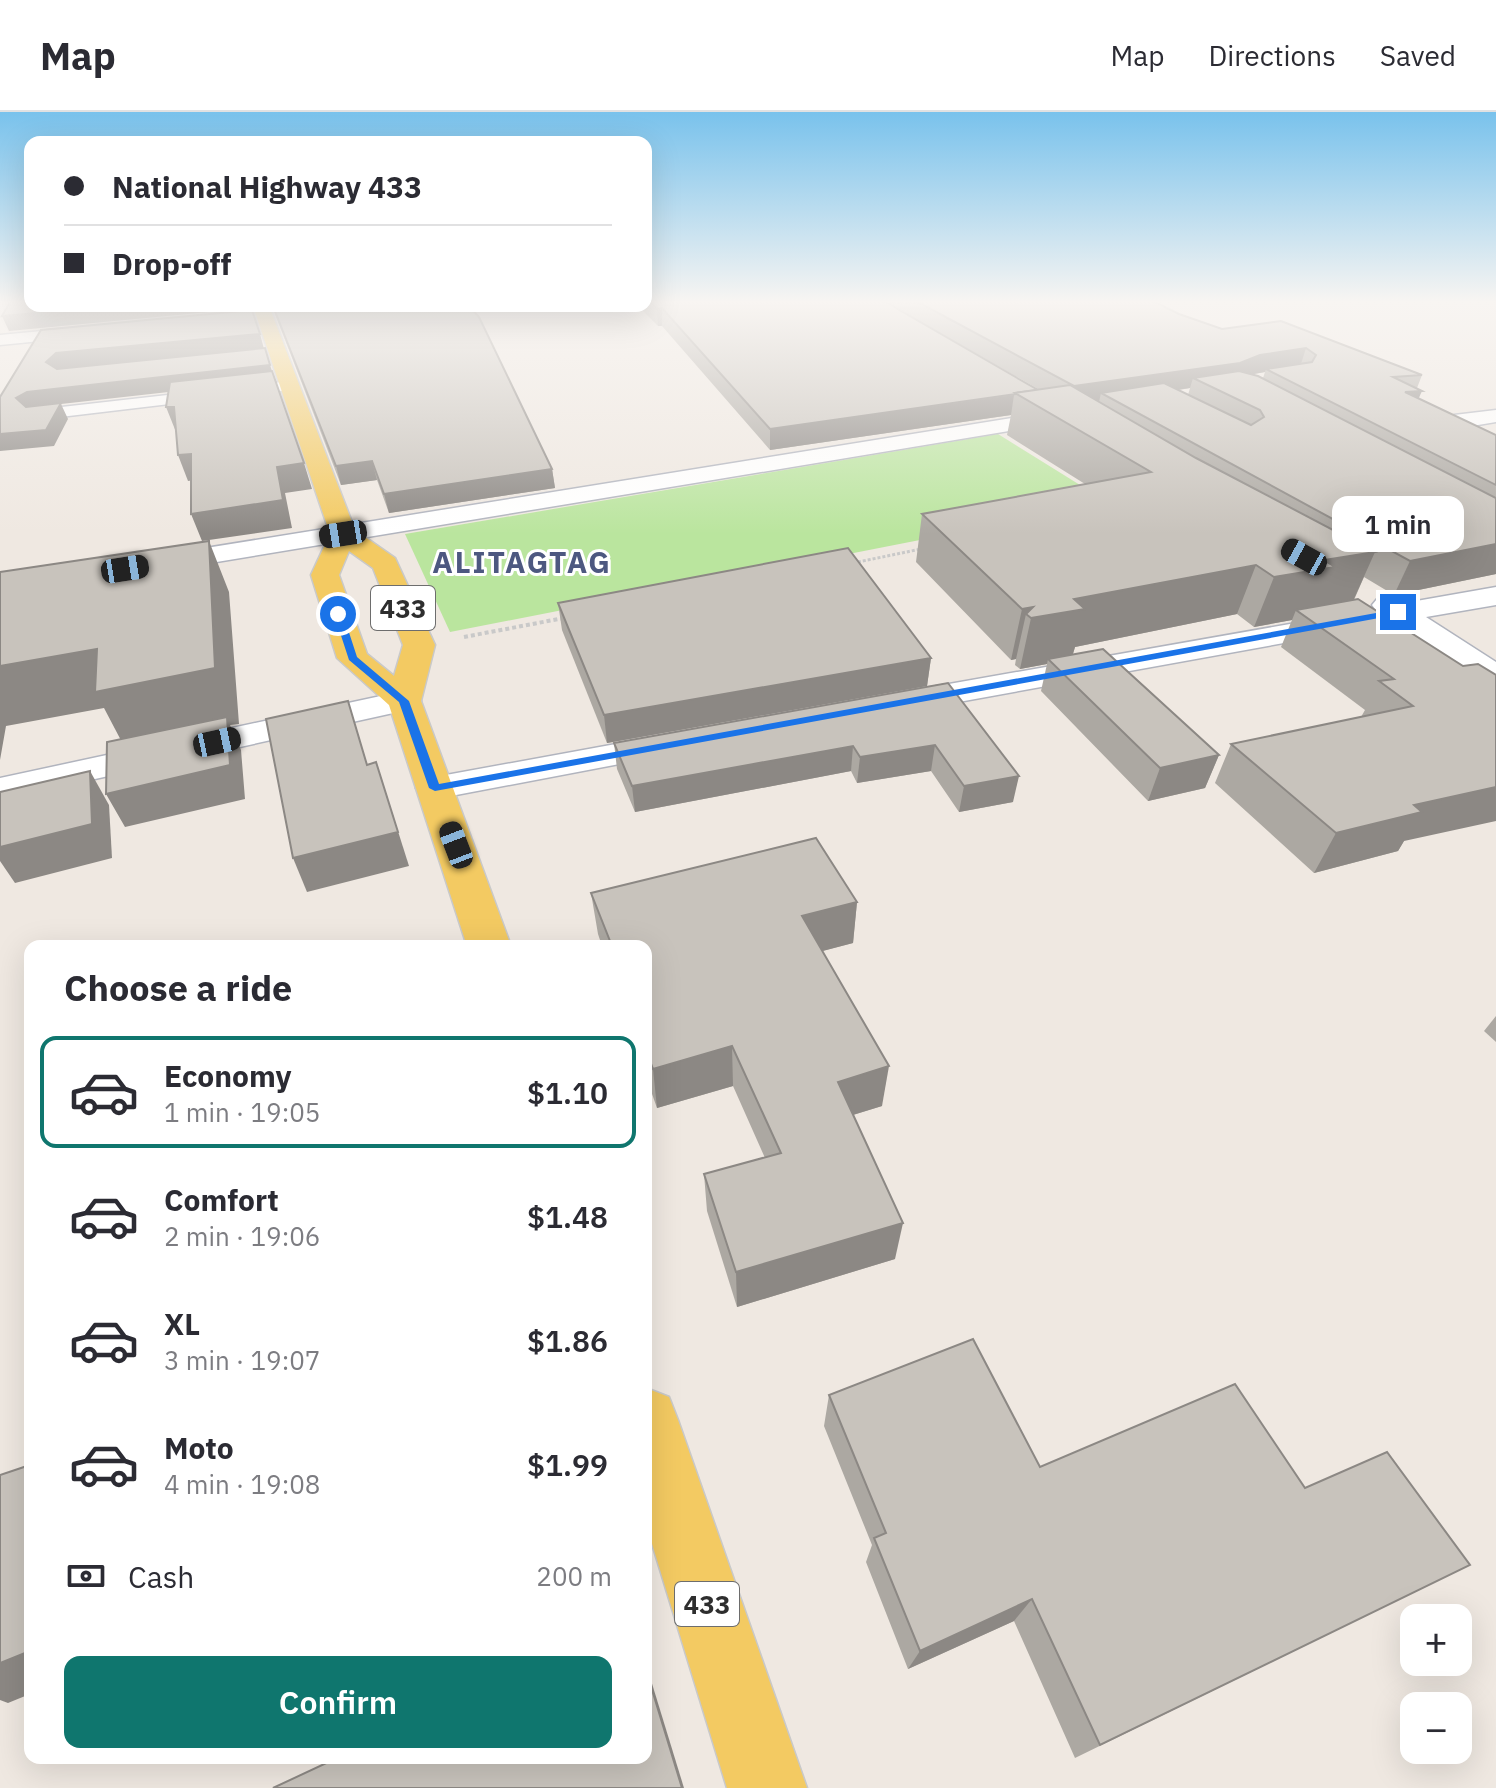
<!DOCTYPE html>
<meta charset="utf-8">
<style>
:root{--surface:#fff;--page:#f7f7f7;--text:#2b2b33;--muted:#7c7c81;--line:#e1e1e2;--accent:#0f766e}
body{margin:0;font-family:"IBM Plex Sans",sans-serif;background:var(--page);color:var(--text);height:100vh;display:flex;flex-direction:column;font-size:30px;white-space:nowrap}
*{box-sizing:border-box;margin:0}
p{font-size:26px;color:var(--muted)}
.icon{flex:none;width:44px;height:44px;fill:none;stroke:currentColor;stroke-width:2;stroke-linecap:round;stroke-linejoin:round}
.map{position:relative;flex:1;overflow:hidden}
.panel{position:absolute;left:24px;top:828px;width:628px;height:824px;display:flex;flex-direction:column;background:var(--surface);border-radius:16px;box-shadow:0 8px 32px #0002}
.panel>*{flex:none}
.banner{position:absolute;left:24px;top:24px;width:628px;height:176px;border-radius:16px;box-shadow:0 8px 32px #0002;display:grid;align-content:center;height:176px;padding:0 40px;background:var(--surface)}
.tools{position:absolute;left:1400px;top:1492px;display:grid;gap:16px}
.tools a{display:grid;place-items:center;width:72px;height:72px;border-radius:16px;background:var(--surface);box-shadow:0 8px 32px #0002;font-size:40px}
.end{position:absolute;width:36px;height:36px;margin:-18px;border:10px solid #1a73e8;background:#fff;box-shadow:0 0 0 4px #fff}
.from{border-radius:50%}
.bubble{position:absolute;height:56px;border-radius:16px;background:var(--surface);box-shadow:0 8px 32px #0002;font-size:26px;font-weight:600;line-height:56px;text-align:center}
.car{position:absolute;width:24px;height:48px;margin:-24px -12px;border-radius:10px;box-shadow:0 0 6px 2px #0007;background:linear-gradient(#222 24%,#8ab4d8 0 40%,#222 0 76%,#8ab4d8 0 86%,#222 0)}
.banner b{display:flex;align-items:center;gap:28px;height:76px;font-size:30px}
.banner b+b{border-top:2px solid var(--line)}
.banner i{width:20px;height:20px;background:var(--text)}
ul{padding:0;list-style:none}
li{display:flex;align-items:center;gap:24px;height:112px;margin:0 16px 12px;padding:0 24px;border:4px solid transparent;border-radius:16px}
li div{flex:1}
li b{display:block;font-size:30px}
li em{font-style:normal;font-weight:600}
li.active{border-color:var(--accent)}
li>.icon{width:72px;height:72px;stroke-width:1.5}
h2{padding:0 40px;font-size:36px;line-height:96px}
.pay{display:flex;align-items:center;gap:20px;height:88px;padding:0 40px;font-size:30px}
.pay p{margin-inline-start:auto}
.action{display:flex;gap:16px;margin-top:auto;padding:16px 40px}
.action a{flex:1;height:92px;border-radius:16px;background:var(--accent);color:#fff;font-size:32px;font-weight:600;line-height:92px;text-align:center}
header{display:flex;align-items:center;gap:48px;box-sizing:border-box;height:112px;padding:0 40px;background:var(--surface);border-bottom:2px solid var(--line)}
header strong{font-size:38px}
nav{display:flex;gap:44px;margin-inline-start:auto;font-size:28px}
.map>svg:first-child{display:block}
.green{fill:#bae59e}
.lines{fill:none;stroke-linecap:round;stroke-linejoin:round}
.service-casing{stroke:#b1b4be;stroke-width:3}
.minor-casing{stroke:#b1b4be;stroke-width:3}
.primary-casing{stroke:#c9c9c9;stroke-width:3}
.path-far1{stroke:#c9c9c9;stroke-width:3;stroke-dasharray:3 2;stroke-linecap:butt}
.path{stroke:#c9c9c9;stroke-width:4;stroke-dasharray:4 3;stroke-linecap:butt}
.service{fill:#fff;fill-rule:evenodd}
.minor{fill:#fff;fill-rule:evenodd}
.primary{fill:#f3ca62;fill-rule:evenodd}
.wall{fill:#aca8a2;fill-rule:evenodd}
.shaded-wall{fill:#8c8884}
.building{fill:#c8c3bc;stroke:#8c8884;stroke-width:2}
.route{fill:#1a73e8}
.labels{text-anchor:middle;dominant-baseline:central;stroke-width:6;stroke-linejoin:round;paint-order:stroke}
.shield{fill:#fff;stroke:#6d6d6d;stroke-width:2}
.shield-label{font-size:26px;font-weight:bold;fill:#2e2e2e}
.far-district-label{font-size:30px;font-weight:bold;letter-spacing:2px;fill:#4d5880;stroke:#fff}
</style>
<header>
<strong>Map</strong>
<nav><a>Map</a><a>Directions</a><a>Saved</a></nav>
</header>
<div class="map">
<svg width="1496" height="1676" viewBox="0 0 1496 1676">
<rect width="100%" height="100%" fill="#efe8e1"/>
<polygon class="green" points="998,322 1109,391 450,520 405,422"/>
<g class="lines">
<defs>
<polygon id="service" points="291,269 299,274 297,277 35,308 26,303 35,298"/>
<g id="minor">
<polygon points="95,214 104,219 101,223 0,233 0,223"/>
<polygon points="1068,297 1079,303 1076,308 156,460 146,458 142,452 146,446 156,444"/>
<polygon points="1496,298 1496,310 1454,317 1443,310 1454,303"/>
<polygon points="1496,475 1496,493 1426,505 1496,550 1496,574 1485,571 1394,511 898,601 886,598 881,591 886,584 898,581 1375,497 1372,493 1377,487 1387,484 1405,491"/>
<polygon points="404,579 416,582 421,589 416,596 0,688 0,666"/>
<polygon points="676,621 688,625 694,632 688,639 435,687 422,684 416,676 422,668 435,665"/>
</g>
<g id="primary">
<path d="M253,194H269L355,418L395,446L435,533L421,589L511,834H467L389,593L337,546L311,463L330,422ZM349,439L373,456L403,533L394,564L367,542L339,463Z"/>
<polygon points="646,1276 669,1285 678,1308 807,1676 727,1676 646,1412"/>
</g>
</defs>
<use href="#service" class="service-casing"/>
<use href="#minor" class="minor-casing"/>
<use href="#primary" class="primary-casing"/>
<polyline class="path-far1" points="853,451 921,437"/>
<polyline class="path" points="464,525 564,506"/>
<use href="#service" class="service"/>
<use href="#minor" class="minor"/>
<use href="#primary" class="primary"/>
</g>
<g class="wall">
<path d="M646,188H1151L1179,202L1222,217L1422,263L1417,276L1418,286L1496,323V462L1394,483L1364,465L1354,488L1463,554L1404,729L1398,739L1314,761L1215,671L1231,632L1361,605L1365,598L1281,535L1292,508L1254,515L1237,502L1075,535L1073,542L1219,643L1205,676L1148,689L1041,579L1047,552L1020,557L1015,553L1016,547L1011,548L916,450L922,402L1085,372L1007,323L1011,303L770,338L662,214H658L638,194H646ZM926,213L1040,278H1038ZM1265,260L1263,266L1253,262ZM1190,276L1188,283L1179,278Z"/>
<polygon points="272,194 469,194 552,357 555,376 389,401 377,368 341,373"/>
<polygon points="558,491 931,546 927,574 607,631 562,518"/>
<polygon points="948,571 1013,690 959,700 931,659 857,671 851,659 635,700 617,657 614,631"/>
<polygon points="591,781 857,790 853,831 822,839 882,994 853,1003 895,1147 737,1195 707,1099 704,1062 765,1046 733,974 657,996 646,965 646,834 602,834 598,822"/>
<polygon points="1496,904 1496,930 1484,919"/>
<polygon points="829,1283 1040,1355 1305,1376 1470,1453 1075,1646 1014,1509 908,1557 866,1450 872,1433 824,1314"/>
</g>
<g class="shaded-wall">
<polygon points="112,194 252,194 251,196 9,219 2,204"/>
<polygon points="662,196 662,214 658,214 657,197"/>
<polygon points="260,222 264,237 52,265 46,250 56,241"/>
<polygon points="1306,236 1300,255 1266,257 1265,260 1254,262 1193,266 1190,276 1113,287 1101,281 1099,290 1070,294 1074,274 1260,243"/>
<polygon points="270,253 275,268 61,292 68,307 54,334 0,339 0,322 23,302 16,286 27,280"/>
<polygon points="1422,279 1413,299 1405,280"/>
<polygon points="1014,283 1011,303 770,338 770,317"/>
<polygon points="166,295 174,295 176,320"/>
<polygon points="191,342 201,367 188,369 178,343"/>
<polygon points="372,349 377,368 341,373 336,354"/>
<polygon points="304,351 312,377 285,381 292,416 202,429 191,402 277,355"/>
<polygon points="552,357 555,376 389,401 384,382"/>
<polygon points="209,429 229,480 239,612 230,613 241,638 245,687 125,715 106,682 125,636 104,596 6,614 0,648 0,554"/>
<polygon points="1496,432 1496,462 1394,483 1410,449"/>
<polygon points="1375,440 1353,489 1296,498 1292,508 1254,515 1274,465 1324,448"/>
<polygon points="1256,453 1237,502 1075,535 1071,548 1048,547 1047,552 1020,557 1031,506 1074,487"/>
<polygon points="1033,495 1026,502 1016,547 1011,548 1022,497"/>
<polygon points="931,546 927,574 607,631 604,603"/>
<polygon points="935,633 931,659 857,671 860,645"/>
<polygon points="853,634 851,659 635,700 632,674"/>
<polygon points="1219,643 1205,676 1148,689 1160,656"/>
<polygon points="376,650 409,754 307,780 293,746"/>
<polygon points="90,659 109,693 112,746 15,771 0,749 0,735"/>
<polygon points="1019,664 1013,690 959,700 964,674"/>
<polygon points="1496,675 1496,709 1404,729 1398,739 1314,761 1336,721 1414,693"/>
<polygon points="857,790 853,831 800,845 802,804"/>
<polygon points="732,934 733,974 657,996 653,957"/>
<polygon points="889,954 882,994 833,1009 838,970"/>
<polygon points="903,1111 895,1147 737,1195 736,1160"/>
<polygon points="1032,1487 1014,1509 908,1557 920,1539"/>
<polygon points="30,1539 30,1582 8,1591 0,1588 0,1551"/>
<polygon points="646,1552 684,1676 682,1676 646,1558"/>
</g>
<g class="building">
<polygon points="11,188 30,188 30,194 112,194 2,204"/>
<polygon points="648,188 882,188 1038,278 1015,281 1016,282 770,317 662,196 657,197"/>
<polygon points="914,188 1151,188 1179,202 1222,217 1281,209 1422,263 1393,265 1422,279 1405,280 1496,323 1496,373 1266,257 1312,250 1316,243 1306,236 1260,243 1240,251 1074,274"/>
<polygon points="273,194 469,194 479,205 552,357 384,382 372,349 336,354"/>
<polygon points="252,198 260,222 56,241 46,250 57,257 265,236 270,253 27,280 16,286 26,295 61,291 46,318 0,322 0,285 41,218"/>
<polygon points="272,259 304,351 277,355 283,388 191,402 191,342 178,343 174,295 166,295 170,270"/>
<polygon points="1239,259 1258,264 1496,386 1496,432 1410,449 1101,281 1164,271 1251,313 1264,305 1260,298 1193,266"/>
<polygon points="1070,273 1196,346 1375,440 1324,448 1335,455 1274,465 1256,453 1074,487 1085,497 1031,506 1026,502 1033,495 1022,497 922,402 1151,360 1015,281"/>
<polygon points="209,429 215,556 95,580 97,537 0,554 0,460"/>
<polygon points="848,436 931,546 604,603 558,491"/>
<polygon points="1358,487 1463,554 1478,552 1496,563 1496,675 1414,693 1422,700 1336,721 1231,632 1413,594 1379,569 1394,567 1296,498"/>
<polygon points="1103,537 1219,643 1160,656 1048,547"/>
<polygon points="948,571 1019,664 964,674 935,633 860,645 853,634 632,674 614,631"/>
<polygon points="348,589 367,653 376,650 398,720 293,746 266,607"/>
<polygon points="227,605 230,653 106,682 107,630"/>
<polygon points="90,659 92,712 0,735 0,680"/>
<polygon points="816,726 857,790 802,804 889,954 838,970 903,1111 736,1160 704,1062 781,1041 732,934 653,957 646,938 646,834 612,834 591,781"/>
<polygon points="973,1227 1040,1355 1235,1272 1305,1376 1387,1340 1470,1453 1100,1633 1032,1487 920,1539 874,1426 886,1421 829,1283"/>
<polygon points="30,1353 30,1539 0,1551 0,1363"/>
<polygon points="646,1558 682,1676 273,1676 337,1646 646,1646"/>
</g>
<linearGradient id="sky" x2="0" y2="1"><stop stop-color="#79c2ec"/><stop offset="0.45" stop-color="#f8f5f2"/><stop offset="1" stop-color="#f8f5f2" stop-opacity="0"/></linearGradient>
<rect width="1496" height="422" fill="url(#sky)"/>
<polygon class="route" points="1398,497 1401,502 435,679 429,676 399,590 349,548 334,502 338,499 343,502 357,545 409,589 439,672"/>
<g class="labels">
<g class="shield">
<rect x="371" y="474" width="64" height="44" rx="6"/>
<rect x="675" y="1470" width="64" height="44" rx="6"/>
</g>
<g class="shield-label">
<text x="403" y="496">433</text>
<text x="707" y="1492">433</text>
</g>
<g class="far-district-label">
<text x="522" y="449">ALITAGTAG</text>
</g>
</g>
</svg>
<div class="tools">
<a>+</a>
<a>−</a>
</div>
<i class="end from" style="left:338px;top:502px"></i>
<i class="end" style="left:1398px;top:500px"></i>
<div class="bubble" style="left:1332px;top:384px;width:132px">1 min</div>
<i class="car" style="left:343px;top:422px;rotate:261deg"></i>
<i class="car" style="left:1304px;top:445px;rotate:299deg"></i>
<i class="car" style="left:125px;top:457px;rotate:81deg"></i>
<i class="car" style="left:217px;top:630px;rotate:78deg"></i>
<i class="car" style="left:456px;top:733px;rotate:339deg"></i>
<div class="banner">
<b><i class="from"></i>National Highway 433</b>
<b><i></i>Drop-off</b>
</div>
<section class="panel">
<h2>Choose a ride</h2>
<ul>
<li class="active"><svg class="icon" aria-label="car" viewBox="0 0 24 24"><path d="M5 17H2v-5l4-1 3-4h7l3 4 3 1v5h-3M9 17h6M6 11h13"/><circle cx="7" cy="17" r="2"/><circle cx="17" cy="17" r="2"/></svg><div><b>Economy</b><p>1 min · 19:05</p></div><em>$1.10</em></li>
<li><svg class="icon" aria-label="car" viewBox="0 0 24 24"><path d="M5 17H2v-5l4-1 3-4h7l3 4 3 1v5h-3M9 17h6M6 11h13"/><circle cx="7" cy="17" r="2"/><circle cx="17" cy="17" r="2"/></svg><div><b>Comfort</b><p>2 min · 19:06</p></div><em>$1.48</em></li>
<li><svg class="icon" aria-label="car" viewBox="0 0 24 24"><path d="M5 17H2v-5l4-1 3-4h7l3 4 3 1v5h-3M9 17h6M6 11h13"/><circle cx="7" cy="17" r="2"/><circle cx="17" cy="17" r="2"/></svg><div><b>XL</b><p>3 min · 19:07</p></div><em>$1.86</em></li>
<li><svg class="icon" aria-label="car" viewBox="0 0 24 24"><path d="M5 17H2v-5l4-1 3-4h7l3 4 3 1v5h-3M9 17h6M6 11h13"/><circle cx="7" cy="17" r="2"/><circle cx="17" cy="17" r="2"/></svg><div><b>Moto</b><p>4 min · 19:08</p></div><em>$1.99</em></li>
</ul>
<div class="pay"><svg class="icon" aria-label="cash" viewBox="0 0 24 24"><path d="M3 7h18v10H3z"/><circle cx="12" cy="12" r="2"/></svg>Cash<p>200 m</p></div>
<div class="action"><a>Confirm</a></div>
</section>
</div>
